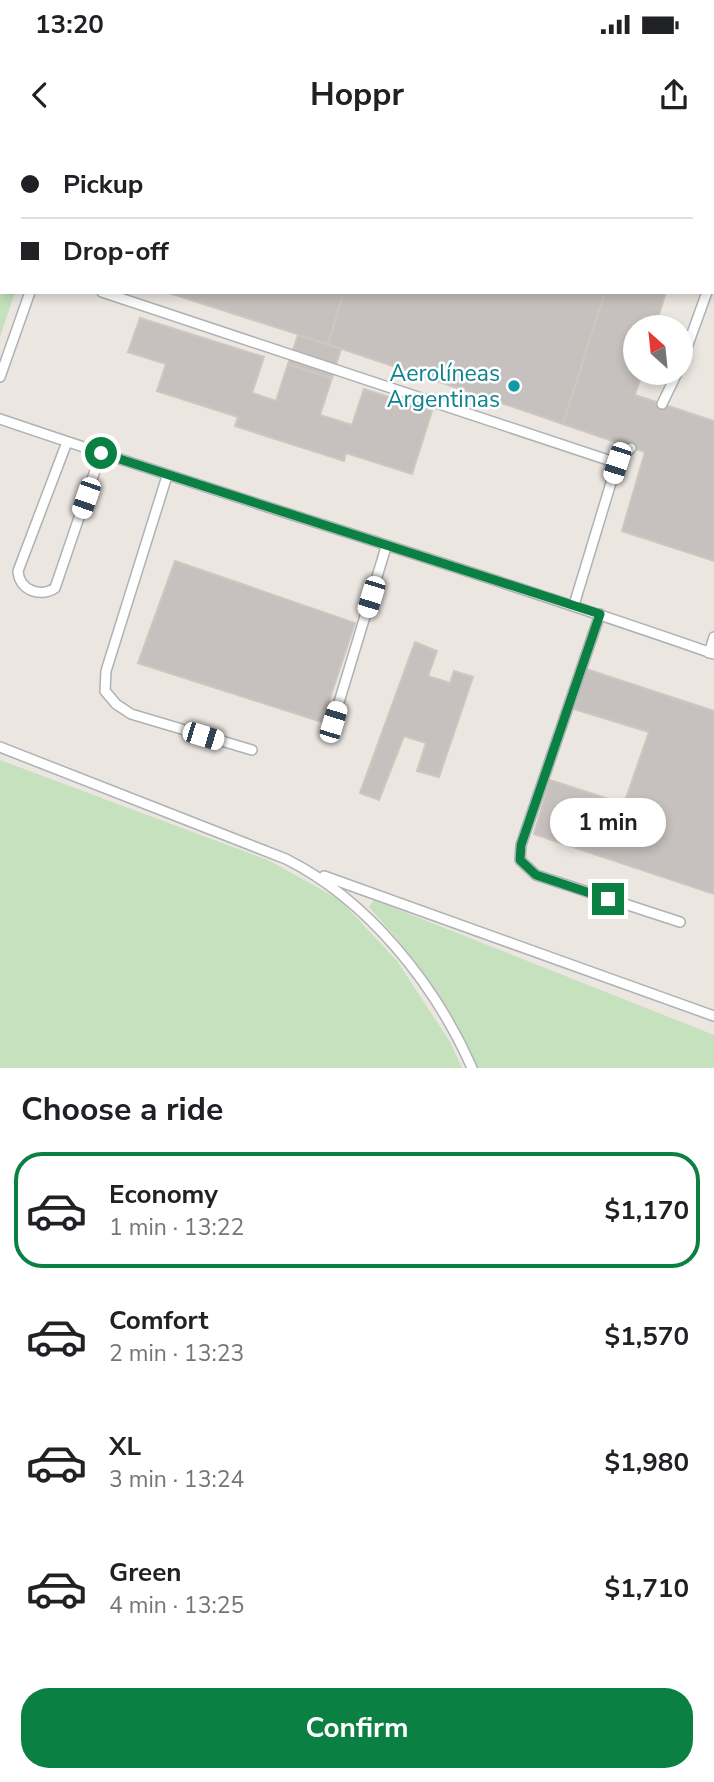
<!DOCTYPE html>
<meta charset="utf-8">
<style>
:root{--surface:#fff;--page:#f2f2f2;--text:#202124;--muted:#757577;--line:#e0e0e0;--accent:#0b8043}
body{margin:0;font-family:"Nunito Sans",sans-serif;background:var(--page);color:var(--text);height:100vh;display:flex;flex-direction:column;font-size:26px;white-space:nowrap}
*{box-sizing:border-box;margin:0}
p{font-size:23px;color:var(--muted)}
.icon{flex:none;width:38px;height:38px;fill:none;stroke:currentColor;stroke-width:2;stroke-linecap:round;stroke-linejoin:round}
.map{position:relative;height:928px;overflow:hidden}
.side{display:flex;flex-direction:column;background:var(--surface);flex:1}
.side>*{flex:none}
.banner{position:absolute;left:0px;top:0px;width:714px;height:154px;box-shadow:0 4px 10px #0003;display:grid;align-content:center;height:154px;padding:0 21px;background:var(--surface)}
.needle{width:46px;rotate:333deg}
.tools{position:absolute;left:623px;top:175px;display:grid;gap:14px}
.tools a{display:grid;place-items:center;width:70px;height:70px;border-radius:50%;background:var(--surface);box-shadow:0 4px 10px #0003;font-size:35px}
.end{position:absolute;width:32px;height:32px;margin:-16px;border:9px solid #0b8043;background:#fff;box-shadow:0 0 0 4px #fff}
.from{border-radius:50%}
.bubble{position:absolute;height:49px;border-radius:24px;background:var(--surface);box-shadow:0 4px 10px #0003;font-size:23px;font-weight:700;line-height:49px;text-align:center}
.car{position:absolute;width:21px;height:42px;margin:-21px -10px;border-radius:9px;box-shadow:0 0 5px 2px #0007;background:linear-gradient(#fff 24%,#345 0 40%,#fff 0 76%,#345 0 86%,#fff 0)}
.banner b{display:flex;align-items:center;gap:24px;height:66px;font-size:26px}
.banner b+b{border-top:2px solid var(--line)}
.banner i{width:18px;height:18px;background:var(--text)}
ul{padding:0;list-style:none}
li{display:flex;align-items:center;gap:21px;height:116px;margin:0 14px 10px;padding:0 7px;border:4px solid transparent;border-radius:28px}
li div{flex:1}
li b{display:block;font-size:26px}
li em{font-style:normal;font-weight:700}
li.on{border-color:var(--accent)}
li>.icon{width:63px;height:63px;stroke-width:1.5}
h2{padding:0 21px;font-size:32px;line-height:84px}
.action{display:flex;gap:14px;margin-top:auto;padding:14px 21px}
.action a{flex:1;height:80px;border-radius:28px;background:var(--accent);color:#fff;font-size:28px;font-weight:700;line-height:80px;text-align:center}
.status{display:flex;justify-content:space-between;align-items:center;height:49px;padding:0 35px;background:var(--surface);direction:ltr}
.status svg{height:19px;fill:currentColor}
header{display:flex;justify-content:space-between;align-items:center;height:91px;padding:0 21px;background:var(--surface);font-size:32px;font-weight:700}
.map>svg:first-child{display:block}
.green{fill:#c5e1be}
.building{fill:#c6c1be;stroke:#cfc7bf;stroke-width:2}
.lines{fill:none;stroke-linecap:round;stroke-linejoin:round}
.service-casing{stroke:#aeb2b5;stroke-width:12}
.service{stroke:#fff;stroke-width:9}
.route{stroke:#0b8043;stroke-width:9}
.culture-dot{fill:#0f9aa8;stroke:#fff;stroke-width:2.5}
.labels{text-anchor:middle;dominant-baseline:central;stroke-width:5;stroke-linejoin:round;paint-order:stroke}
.culture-label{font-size:23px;fill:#0d838f;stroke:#fff;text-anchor:end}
</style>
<div class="status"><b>13:20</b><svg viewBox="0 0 49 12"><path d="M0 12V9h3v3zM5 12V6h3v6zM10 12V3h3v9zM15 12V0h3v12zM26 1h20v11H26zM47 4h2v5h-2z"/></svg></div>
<header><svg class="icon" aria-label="back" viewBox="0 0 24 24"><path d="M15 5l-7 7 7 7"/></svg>Hoppr<svg class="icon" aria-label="share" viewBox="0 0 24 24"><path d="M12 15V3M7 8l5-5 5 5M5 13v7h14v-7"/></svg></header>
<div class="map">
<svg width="714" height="928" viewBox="0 0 714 928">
<rect width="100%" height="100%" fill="#ebe6e0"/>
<g class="green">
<polygon points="0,0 67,0 2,2 2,152 15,152 0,197"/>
<polygon points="0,620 270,721 340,760 397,821 450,902 462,928 0,928"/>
<path d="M374,760L714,895V928H477C454,866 413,816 369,767Z"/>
</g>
<g class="building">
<polygon points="113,0 383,0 388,2 113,2"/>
<polygon points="166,152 344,152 328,204"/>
<polygon points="344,152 605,152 563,284 328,204"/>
<polygon points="605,152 666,152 655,187 635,187 635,233 642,233 635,255 714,281 714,421 622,391 645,312 563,284"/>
<polygon points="140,178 264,217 252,253 276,261 288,224 332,238 320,275 352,285 364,249 432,271 412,334 346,313 344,321 235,286 238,277 157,251 166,224 128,212"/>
<polygon points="298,195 341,209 332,238 288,224"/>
<polygon points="175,421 355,483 322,582 138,523"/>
<polygon points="415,502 437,511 428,536 450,543 454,531 473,537 439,637 417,631 426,603 404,596 379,660 360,653"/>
<polygon points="586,529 714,571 714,754 534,694 550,640 624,664 649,592 574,569"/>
</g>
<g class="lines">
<defs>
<g id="service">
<polyline points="712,134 714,128"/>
<polyline points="102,152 617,323"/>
<polyline points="681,224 707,152"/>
<polyline points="0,237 30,152"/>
<polyline points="662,264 677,233"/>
<path d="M0,279C237,360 478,431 714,514"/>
<path d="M67,302L18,431C19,450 40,458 55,448L101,313"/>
<polyline points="167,336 106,531 105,551 116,564 131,574 252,610"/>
<polyline points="574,465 617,323 631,308"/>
<polyline points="600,474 521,705 520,720 536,735 680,782"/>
<polyline points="709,513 714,497"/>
<polyline points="333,582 386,407"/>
<path d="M0,607L286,719C368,760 435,844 472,928"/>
<polyline points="324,736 714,876"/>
</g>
</defs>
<use href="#service" class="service-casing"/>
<use href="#service" class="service"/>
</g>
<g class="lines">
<polyline class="route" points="101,313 600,474 521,705 520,720 536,735 608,759"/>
</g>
<circle class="culture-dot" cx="514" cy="246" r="7"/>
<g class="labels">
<g class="culture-label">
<text x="500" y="233">Aerolíneas<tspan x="500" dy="26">Argentinas</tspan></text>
</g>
</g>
</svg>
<div class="tools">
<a><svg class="needle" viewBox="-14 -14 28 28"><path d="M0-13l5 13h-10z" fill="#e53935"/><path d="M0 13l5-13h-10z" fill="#757577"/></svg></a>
</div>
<i class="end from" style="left:101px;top:313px"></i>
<i class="end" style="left:608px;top:759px"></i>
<div class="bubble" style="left:550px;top:658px;width:116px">1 min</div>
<i class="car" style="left:617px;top:323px;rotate:198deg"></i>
<i class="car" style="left:86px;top:358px;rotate:199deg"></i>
<i class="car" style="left:371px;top:457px;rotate:197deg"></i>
<i class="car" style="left:333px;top:582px;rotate:17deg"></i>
<i class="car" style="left:203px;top:596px;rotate:107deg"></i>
<div class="banner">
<b><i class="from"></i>Pickup</b>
<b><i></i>Drop-off</b>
</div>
</div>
<section class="side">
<h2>Choose a ride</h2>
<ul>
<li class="on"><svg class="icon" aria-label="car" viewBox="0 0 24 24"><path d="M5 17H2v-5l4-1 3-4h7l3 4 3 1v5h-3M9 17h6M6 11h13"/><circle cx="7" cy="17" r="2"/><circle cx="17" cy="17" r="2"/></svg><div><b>Economy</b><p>1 min · 13:22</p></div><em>$1,170</em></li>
<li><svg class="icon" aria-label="car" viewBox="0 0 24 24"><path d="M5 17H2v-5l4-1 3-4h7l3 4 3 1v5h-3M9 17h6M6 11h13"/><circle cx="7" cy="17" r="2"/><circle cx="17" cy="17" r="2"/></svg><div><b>Comfort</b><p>2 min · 13:23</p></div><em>$1,570</em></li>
<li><svg class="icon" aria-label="car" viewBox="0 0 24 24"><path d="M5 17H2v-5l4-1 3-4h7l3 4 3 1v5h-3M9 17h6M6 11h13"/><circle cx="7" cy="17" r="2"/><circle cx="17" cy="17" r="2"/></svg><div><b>XL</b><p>3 min · 13:24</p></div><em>$1,980</em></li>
<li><svg class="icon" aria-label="car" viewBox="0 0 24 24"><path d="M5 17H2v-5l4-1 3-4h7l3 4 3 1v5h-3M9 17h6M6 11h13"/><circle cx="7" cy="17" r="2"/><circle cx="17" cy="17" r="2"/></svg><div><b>Green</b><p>4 min · 13:25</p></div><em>$1,710</em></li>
</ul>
<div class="action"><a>Confirm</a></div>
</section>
